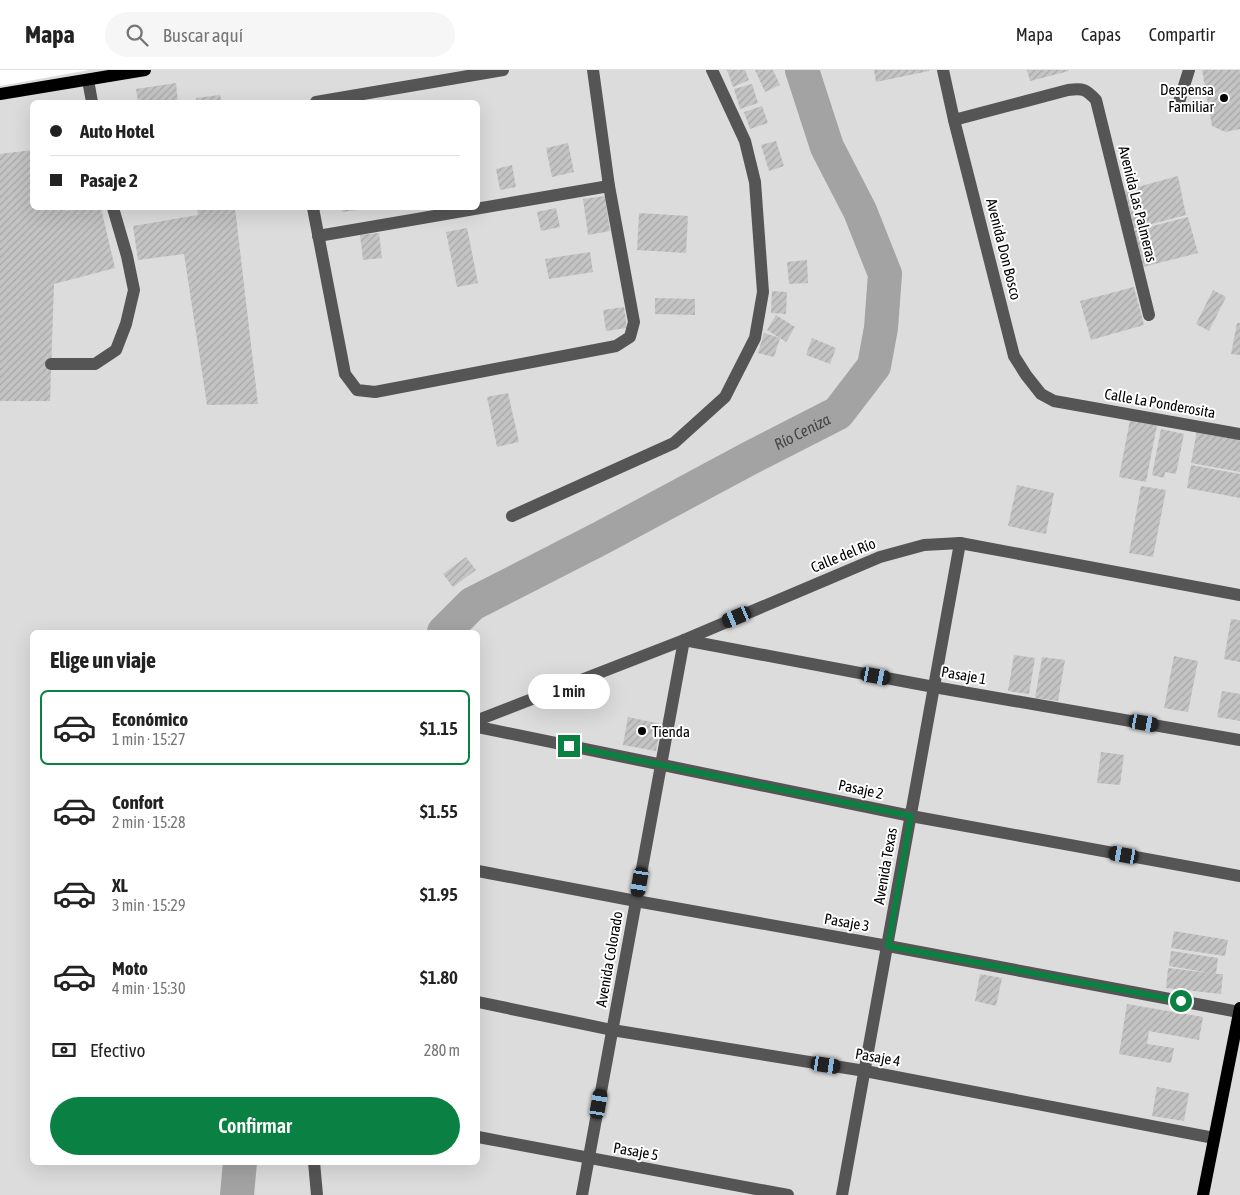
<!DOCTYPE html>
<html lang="es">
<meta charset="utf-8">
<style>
:root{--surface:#fff;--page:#f6f6f6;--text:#222;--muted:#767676;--line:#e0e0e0;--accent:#0b8043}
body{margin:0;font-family:"Asap Condensed",sans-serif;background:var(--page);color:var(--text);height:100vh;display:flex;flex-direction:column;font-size:19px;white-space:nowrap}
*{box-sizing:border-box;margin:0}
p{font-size:16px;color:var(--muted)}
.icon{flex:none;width:28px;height:28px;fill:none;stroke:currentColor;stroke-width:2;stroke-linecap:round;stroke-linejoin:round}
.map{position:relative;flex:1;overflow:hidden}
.panel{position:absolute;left:30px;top:560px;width:450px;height:535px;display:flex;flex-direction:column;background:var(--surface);border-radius:8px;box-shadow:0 5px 20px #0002}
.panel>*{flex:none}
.top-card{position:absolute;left:30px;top:30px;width:450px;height:110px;border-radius:8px;box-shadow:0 5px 20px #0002;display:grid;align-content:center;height:110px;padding:0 20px;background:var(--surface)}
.end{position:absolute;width:22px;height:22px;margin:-11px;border:6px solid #0b8043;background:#fff;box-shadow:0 0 0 2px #fff}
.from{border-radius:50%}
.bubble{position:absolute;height:35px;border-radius:18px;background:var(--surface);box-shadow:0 5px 20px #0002;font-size:16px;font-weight:600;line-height:35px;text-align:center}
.car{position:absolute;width:15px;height:30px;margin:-15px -8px;border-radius:6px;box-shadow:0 0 4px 1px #0007;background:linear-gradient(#222 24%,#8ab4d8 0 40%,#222 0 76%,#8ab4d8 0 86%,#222 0)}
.top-card b{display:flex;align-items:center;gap:18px;height:48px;font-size:19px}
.top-card b+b{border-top:1px solid var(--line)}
.top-card i{width:12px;height:12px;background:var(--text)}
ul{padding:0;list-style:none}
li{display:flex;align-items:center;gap:15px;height:75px;margin:0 10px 8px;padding:0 10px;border:2px solid transparent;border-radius:8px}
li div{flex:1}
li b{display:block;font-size:19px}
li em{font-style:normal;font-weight:600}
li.active{border-color:var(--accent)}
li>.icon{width:45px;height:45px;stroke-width:1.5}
h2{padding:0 20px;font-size:22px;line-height:60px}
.pay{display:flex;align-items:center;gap:12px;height:55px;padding:0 20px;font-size:19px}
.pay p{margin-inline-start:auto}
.primary-button{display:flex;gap:10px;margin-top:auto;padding:10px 20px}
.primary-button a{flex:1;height:58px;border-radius:30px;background:var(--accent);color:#fff;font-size:20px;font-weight:600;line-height:58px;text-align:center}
header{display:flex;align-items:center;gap:30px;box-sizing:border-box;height:70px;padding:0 25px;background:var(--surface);border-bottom:1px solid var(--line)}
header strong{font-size:24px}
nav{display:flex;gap:28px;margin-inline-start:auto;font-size:18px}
.search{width:350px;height:45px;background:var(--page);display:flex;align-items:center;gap:12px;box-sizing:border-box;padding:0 18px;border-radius:28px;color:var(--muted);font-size:19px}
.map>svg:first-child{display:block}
.park{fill:#dcdcdc;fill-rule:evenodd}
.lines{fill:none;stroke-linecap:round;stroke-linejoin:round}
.river{stroke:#a3a3a3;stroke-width:34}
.building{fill:url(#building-hatch)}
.major-casing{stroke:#dbdbdb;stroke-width:15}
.minor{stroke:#555;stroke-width:12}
.major{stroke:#000;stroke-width:12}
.route{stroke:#0b8043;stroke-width:6}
.poi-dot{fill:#000;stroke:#fff;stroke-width:2}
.labels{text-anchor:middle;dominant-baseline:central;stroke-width:4;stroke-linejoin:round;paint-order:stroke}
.poi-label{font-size:15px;fill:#000;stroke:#fff;text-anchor:end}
.street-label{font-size:15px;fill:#000;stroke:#fff}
.water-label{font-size:16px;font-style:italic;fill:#444;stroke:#fff}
</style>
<header>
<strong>Mapa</strong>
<div class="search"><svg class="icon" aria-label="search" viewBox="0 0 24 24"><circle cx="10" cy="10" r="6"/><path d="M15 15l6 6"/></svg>Buscar aquí</div>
<nav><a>Mapa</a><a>Capas</a><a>Compartir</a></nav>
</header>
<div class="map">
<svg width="1240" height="1125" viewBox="0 0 1240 1125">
<defs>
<pattern id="building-hatch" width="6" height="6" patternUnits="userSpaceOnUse" patternTransform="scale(1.25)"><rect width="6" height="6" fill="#c4c4c4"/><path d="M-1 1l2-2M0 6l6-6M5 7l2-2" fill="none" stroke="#a7a7a7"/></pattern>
</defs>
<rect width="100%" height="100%" fill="#fff"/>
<path class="park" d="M89,0H1240V1125H0V16ZM32,32H478V138H32ZM32,562H478V1092H32Z"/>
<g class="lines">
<g class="river">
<path id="s1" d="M444,562L472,534L601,468L750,388L838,343L874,296L881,258L885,204L860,141L827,77L802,0"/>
<polyline points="237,1125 240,1092"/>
</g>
</g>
<g class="building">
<polygon points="727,0 745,0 749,10 733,17"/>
<polygon points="755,0 773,0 780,15 765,22"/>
<polygon points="874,0 929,0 929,1 876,12"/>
<polygon points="1027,0 1068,0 1069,1 1030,11"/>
<polygon points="1202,0 1240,0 1240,59 1225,62 1212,56"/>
<polygon points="176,13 178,32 138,32 136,19"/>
<polygon points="752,14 758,33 740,39 734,19"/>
<polygon points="220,25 222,32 196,32 196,28"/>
<polygon points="762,36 768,53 750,59 744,42"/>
<polygon points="776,71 784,96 769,101 761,75"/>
<polygon points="568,73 574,102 552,107 546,78"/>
<polygon points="32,80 32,138 65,138 66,141 82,138 101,138 115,198 54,214 50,331 0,331 0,84"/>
<polygon points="512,95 516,117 500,120 496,99"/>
<polygon points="1178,106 1186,145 1133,159 1123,121"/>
<polygon points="605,126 610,161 588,165 583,129"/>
<polygon points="197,138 235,138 258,334 207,335 184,184 138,190 133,156 198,145"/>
<polygon points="342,138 366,138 366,139 342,142"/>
<polygon points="556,138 560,157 541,161 537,142"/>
<polygon points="639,143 688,146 686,183 637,180"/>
<polygon points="1188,147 1198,183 1143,197 1133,161"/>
<polygon points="467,158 478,213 457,217 446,162"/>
<polygon points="379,163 382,188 363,190 360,165"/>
<polygon points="590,182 593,202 549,209 545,189"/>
<polygon points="807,190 808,213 789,214 787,192"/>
<polygon points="1134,217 1144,255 1091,270 1080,231"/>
<polygon points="1213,220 1226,227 1209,261 1196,254"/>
<polygon points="772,221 787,222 786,244 771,243"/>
<polygon points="655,228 695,229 695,245 655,244"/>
<polygon points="624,237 627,258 606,261 603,240"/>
<polygon points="776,245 795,257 786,272 767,260"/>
<polygon points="1237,253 1240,253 1240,285 1231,284"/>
<polygon points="764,263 780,268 774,287 758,283"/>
<polygon points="812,268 836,278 830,294 806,285"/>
<polygon points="508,323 519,372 497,377 487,327"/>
<polygon points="1130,350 1157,355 1146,412 1119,407"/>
<polygon points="1161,359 1184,364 1176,404 1165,402 1164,408 1152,405"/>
<polygon points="1197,360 1240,368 1240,402 1191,393"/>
<polygon points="1191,395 1240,404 1240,428 1187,418"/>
<polygon points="1017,415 1054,423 1046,464 1008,456"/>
<polygon points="1141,416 1166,420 1153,487 1129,483"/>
<polygon points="466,487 476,500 453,517 443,504"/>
<polygon points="1231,549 1240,550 1240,592 1224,589"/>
<polygon points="1014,585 1035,588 1029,624 1008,621"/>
<polygon points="1174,586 1198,591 1188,642 1164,638"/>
<polygon points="1042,587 1065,590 1058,631 1035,628"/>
<polygon points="1222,621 1240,624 1240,651 1217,647"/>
<polygon points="628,647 661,654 656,681 623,675"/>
<polygon points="1101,682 1124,685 1120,715 1097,713"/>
<polygon points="1174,861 1228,870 1225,886 1171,878"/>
<polygon points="1171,881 1218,888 1216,904 1223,904 1221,924 1166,918 1168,898 1211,903 1169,896"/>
<polygon points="980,904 1002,908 996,936 975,931"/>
<polygon points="1127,934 1203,947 1199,970 1149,961 1147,974 1174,978 1171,993 1119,984"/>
<polygon points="1157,1017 1189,1023 1184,1051 1152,1046"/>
</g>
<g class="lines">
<defs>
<g id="major">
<polyline points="0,24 145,0"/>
<polyline points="1203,1125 1240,938"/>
</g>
</defs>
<use href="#major" class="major-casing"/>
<g class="minor">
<polyline points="943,0 954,50 1014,286 1026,305 1041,324 1054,331 1240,364"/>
<polyline points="88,10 92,32"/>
<polyline points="316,32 503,0"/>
<polyline points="1179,32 1189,0"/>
<path d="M954,50L1068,20C1083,18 1086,19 1096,30L1149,245"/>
<polyline points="313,138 345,304 357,320 375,322 616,276 630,267 634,252 609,116 593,0"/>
<polyline points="318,166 609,116"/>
<polyline points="51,294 95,294 116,280 126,254 134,220 127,186 113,138"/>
<polyline points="512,446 674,373 725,327 755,268 763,222 755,112 745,71 712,0"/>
<polyline points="478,650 684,570 880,487 924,475 960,473 1240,525"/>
<polyline points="478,657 911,746 1240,806"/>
<polyline points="478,801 636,831 888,876 1239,942"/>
<polyline points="478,932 612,960 865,1001 1214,1068"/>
<polyline points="478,1067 788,1125"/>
<polyline points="314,1092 317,1125"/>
<polyline points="582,1125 684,570 934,617 1240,670"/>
<polyline points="842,1125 960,473"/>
</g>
<use href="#major" class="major"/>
</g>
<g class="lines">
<polyline class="route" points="569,676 911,746 888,876 1181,931"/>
</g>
<g class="poi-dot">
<circle cx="1224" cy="28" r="5"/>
<circle cx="642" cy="661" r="5"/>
</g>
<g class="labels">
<g class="poi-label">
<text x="1214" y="19">Despensa<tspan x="1214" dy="17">Familiar</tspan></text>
<text x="652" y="661" text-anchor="start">Tienda</text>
</g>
<g class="street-label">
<text transform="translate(1138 134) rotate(76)">Avenida Las Palmeras</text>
<text transform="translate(1004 179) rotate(76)">Avenida Don Bosco</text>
<text transform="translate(1160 333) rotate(10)">Calle La Ponderosita</text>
<text transform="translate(843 485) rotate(-22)">Calle del Río</text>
<text transform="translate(964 605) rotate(10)">Pasaje 1</text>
<text transform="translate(861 719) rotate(12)">Pasaje 2</text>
<text transform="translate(885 796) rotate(-80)">Avenida Texas</text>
<text transform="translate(847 852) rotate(10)">Pasaje 3</text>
<text transform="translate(609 889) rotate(-80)">Avenida Colorado</text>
<text transform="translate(878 987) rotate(10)">Pasaje 4</text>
<text transform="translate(636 1081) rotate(10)">Pasaje 5</text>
</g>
<g class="water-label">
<text stroke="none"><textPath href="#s1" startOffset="412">Río Ceniza</textPath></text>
</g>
</g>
</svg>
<i class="end from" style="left:1181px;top:931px"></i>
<i class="end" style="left:569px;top:676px"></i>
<div class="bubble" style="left:528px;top:604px;width:82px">1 min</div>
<i class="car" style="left:737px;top:547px;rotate:247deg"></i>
<i class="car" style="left:876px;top:606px;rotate:101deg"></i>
<i class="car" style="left:1144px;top:653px;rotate:100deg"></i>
<i class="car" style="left:1124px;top:785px;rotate:280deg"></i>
<i class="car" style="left:640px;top:812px;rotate:190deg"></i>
<i class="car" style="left:826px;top:995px;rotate:99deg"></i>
<i class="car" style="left:599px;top:1034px;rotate:10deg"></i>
<div class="top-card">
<b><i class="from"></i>Auto Hotel</b>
<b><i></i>Pasaje 2</b>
</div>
<section class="panel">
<h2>Elige un viaje</h2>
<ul>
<li class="active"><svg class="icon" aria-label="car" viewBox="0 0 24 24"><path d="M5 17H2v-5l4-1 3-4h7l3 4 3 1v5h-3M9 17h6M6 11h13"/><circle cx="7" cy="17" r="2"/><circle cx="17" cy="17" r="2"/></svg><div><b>Económico</b><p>1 min · 15:27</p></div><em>$1.15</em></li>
<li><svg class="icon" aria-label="car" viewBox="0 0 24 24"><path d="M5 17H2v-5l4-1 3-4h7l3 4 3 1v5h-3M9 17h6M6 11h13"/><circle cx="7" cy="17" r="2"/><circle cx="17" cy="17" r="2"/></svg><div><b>Confort</b><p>2 min · 15:28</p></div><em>$1.55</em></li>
<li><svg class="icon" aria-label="car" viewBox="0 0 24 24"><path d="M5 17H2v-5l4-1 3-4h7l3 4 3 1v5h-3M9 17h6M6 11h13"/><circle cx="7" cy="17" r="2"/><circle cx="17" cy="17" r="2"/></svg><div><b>XL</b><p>3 min · 15:29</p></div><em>$1.95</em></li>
<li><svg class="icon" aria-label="car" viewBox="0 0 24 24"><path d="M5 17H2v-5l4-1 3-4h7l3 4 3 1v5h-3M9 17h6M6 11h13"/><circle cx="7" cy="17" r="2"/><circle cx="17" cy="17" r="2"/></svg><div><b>Moto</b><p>4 min · 15:30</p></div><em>$1.80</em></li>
</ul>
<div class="pay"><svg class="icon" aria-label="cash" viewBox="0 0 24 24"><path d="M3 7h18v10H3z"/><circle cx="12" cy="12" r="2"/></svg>Efectivo<p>280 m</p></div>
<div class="primary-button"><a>Confirmar</a></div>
</section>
</div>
